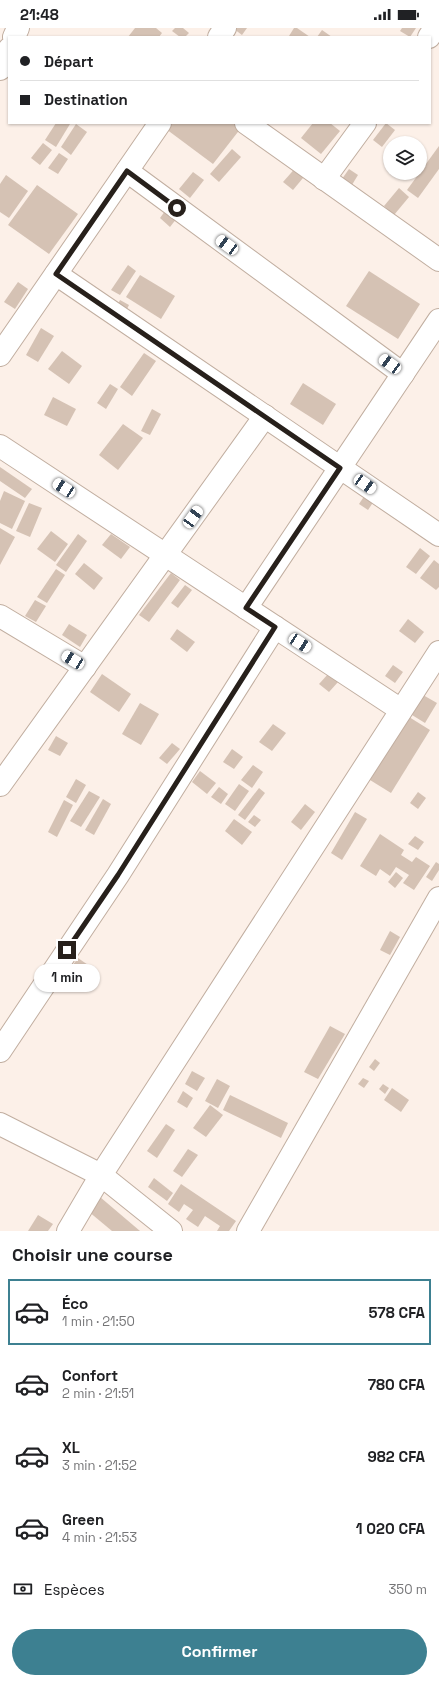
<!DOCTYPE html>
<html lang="fr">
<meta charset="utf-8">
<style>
:root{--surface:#fff;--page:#f2f2f2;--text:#202124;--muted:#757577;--line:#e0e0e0;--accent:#3d8091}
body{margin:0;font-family:"Space Grotesk",sans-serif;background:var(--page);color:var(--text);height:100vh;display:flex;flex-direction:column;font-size:15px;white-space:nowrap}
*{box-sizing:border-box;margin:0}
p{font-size:13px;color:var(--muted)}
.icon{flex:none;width:22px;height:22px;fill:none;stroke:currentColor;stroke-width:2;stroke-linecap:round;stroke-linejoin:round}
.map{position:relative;height:1203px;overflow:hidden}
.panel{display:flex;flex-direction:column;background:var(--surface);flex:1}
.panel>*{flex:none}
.hud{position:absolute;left:8px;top:8px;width:423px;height:88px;border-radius:0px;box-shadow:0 1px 3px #0004;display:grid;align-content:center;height:88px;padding:0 12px;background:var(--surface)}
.tools{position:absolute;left:383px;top:108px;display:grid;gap:8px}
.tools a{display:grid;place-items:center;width:44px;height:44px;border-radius:50%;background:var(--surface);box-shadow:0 1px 3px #0004;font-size:20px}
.end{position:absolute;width:18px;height:18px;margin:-9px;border:5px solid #27201b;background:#fff;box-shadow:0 0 0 2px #fff}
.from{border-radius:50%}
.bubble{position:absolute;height:28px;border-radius:14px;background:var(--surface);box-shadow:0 1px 3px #0004;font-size:13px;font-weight:700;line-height:28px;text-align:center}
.car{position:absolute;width:12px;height:24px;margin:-12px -6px;border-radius:5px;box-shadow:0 0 3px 1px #0007;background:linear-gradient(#fff 24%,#345 0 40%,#fff 0 76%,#345 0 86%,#fff 0)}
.hud b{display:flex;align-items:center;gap:14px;height:38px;font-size:15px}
.hud b+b{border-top:1px solid var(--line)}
.hud i{width:10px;height:10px;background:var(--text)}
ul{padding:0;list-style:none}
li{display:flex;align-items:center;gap:12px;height:66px;margin:0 8px 6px;padding:0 4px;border:2px solid transparent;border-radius:0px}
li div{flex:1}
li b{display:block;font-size:15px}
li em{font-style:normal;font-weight:700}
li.active{border-color:var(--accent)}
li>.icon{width:36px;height:36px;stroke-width:1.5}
h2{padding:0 12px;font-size:18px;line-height:48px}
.pay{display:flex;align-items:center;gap:10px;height:44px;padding:0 12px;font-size:15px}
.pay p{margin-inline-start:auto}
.cta{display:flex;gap:8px;margin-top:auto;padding:8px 12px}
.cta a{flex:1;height:46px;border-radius:24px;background:var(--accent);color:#fff;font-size:16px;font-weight:700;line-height:46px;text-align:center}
.status{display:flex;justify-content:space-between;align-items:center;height:28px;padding:0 20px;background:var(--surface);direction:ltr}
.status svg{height:11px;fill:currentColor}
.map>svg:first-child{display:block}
.building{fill:#d5c2b4}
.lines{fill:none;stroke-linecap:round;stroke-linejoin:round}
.street-casing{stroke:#c1aea0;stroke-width:24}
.secondary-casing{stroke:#c1aea0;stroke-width:24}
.street{stroke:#fff;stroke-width:22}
.secondary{stroke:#fff;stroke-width:22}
.route{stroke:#27201b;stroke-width:5}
</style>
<div class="status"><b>21:48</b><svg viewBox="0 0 49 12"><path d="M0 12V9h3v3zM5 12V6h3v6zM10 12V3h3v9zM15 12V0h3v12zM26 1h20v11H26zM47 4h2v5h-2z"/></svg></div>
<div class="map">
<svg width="439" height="1203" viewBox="0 0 439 1203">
<rect width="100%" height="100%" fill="#fcf0e8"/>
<g class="building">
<polygon points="135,0 156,0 162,5 159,9 128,9"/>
<polygon points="175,0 183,0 189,5 185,9 180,9 172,3"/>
<polygon points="235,0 247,0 242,7 234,1"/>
<polygon points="294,0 297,0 310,9 291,9 289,8"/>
<polygon points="402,0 416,0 410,9 400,3"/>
<polygon points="322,2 332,9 317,9"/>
<polygon points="56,95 70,96 56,119 45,112"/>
<polygon points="163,95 234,95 241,100 213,136 162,98"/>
<polygon points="313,95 330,95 340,103 321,126 301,110"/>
<polygon points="386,95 395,102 382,119 373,112"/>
<polygon points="76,96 87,104 71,127 61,119"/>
<polygon points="43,115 52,122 40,137 31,130"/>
<polygon points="439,118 439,141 418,170 407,162"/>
<polygon points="232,121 241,129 219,154 210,146"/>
<polygon points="59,125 68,131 58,146 48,140"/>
<polygon points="298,137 308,144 293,162 283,154"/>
<polygon points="349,141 358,147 347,165 337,158"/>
<polygon points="193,144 204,152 190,170 179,161"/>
<polygon points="6,147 28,163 9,190 0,184 0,156"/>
<polygon points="37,157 78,186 49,226 8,197"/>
<polygon points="399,160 409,169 394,187 384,178"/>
<polygon points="173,172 184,181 170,199 160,190"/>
<polygon points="128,237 136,243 120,267 111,262"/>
<polygon points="369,243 420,276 398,311 346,278"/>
<polygon points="140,247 175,268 161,291 126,269"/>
<polygon points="18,254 28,261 15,281 4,274"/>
<polygon points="120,272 129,277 125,285 116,280"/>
<polygon points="41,300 54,308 38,334 26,327"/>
<polygon points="62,323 82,338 69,356 48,341"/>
<polygon points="144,325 156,333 132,368 120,359"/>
<polygon points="303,355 336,376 323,397 290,376"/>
<polygon points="110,356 118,361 106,381 97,375"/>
<polygon points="53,369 76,381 67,398 44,387"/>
<polygon points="152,381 161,386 150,407 141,403"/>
<polygon points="123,396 143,410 118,442 99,427"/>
<polygon points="0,439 32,461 25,470 0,453"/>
<polygon points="4,463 25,473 12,501 0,495 0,473"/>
<polygon points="365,467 374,473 368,482 359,476"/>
<polygon points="29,475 42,480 30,509 16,503"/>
<polygon points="0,500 15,509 0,537"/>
<polygon points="51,503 68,516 55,534 37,521"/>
<polygon points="78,506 87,513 66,544 56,537"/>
<polygon points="111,506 130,519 121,531 102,517"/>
<polygon points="420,520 430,528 416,546 406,539"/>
<polygon points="434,532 439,536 439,559 436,562 420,550"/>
<polygon points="84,535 103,550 94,562 75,546"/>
<polygon points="56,541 65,547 47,575 37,569"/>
<polygon points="171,545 180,552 149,594 139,587"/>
<polygon points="185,557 192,562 178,580 171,575"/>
<polygon points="35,572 46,578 36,594 25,588"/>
<polygon points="408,591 424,604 415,615 399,603"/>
<polygon points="69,596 87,607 80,619 62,607"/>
<polygon points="177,601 195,614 187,624 170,611"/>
<polygon points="393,637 403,644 395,655 385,648"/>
<polygon points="329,645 339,653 329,664 319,656"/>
<polygon points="102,646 131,666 119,684 90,664"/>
<polygon points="423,667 437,675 425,695 412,687"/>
<polygon points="140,675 159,686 141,717 122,706"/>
<polygon points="409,689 430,702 391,765 370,752"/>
<polygon points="273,696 286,705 272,723 259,714"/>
<polygon points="56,708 68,715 60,728 48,722"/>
<polygon points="172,715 180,721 167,736 159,730"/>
<polygon points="232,721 243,729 234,741 223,734"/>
<polygon points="253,737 263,744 252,760 241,752"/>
<polygon points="200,743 216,755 207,766 192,754"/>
<polygon points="76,751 86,757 76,775 66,769"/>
<polygon points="239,756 249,763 235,783 225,776"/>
<polygon points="219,759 228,766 221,776 211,769"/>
<polygon points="259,760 265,765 245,792 238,787"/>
<polygon points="89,763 100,769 81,799 70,793"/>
<polygon points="418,764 426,770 418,781 410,775"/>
<polygon points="103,771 111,776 94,807 85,802"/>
<polygon points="64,772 73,777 57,809 48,804"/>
<polygon points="305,776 315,784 301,802 291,794"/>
<polygon points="355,784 367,791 342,832 331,825"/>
<polygon points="254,787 261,792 255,799 248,794"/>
<polygon points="234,791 252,804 242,817 225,803"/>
<polygon points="380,806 404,822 401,827 412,834 416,829 430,838 414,862 403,855 409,847 396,839 390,848 380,841 376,848 360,838"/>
<polygon points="415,808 424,814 418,822 408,816"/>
<polygon points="436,834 439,836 439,842 432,853 426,849"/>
<polygon points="396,844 403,850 395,860 388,854"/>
<polygon points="390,903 400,909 390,927 380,922"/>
<polygon points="78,930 91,939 74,962 61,953"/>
<polygon points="330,998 345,1006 318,1051 304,1044"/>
<polygon points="375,1031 380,1035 374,1043 369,1039"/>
<polygon points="192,1043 205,1050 197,1063 185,1056"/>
<polygon points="363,1050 369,1053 364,1060 358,1056"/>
<polygon points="217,1051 230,1058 218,1080 205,1073"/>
<polygon points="383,1056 389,1060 385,1066 379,1061"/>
<polygon points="392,1060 409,1072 401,1084 384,1072"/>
<polygon points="183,1063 193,1070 187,1080 177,1074"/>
<polygon points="230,1067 288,1095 281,1110 223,1082"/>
<polygon points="210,1077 223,1087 206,1109 193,1100"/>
<polygon points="166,1096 175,1102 157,1130 147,1123"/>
<polygon points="188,1121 198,1127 182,1149 173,1143"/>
<polygon points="154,1150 173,1165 167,1173 148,1159"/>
<polygon points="181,1156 236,1193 229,1203 217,1203 220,1198 205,1188 198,1199 186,1191 193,1182 184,1176 179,1184 168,1176"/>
<polygon points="100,1169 140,1203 112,1203 88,1183"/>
<polygon points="38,1187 53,1196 48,1203 28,1203"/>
</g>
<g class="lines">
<defs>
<g id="street">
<polyline points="14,9 18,0"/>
<polyline points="219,9 225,0"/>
<polyline points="429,9 435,0"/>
<polyline points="0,41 9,21"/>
<polyline points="246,95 439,232"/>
<polyline points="127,143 403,346"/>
<polyline points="324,151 365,95"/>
<polyline points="56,246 439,507"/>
<polyline points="0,327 160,95"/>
<polyline points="0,418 401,682"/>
<polyline points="246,580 439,292"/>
<polyline points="0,588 85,639"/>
<polyline points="0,757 265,388"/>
<polyline points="0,1023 118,847 275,599"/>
<polyline points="68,1203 101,1147 439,624"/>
<polyline points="248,1203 439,870"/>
</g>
<polyline id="secondary" points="0,1096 101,1147 171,1203"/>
</defs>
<use href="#street" class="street-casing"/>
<use href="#secondary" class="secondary-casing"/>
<use href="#street" class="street"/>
<use href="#secondary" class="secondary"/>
</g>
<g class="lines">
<polyline class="route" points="67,922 118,847 275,599 246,580 340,440 56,246 127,143 177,180"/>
</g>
</svg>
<div class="tools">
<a><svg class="icon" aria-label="layers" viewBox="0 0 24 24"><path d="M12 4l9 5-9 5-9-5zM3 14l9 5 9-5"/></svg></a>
</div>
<i class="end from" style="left:177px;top:180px"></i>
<i class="end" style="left:67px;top:922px"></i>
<div class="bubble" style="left:34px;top:936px;width:66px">1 min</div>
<i class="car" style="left:227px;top:217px;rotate:306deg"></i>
<i class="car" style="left:390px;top:336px;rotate:306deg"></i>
<i class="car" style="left:365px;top:456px;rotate:124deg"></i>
<i class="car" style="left:64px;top:460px;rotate:303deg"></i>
<i class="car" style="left:193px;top:489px;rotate:36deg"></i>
<i class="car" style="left:300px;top:615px;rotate:123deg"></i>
<i class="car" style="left:73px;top:632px;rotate:301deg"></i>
<div class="hud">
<b><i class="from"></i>Départ</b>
<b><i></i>Destination</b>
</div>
</div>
<section class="panel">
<h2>Choisir une course</h2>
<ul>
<li class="active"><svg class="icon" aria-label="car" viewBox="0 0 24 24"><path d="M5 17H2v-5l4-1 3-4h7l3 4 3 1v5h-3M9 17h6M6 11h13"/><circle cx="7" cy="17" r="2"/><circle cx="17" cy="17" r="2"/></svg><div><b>Éco</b><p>1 min · 21:50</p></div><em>578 CFA</em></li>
<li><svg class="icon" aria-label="car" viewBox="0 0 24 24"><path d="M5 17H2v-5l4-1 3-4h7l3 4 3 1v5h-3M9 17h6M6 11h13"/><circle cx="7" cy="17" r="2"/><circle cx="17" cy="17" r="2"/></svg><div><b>Confort</b><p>2 min · 21:51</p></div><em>780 CFA</em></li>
<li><svg class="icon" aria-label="car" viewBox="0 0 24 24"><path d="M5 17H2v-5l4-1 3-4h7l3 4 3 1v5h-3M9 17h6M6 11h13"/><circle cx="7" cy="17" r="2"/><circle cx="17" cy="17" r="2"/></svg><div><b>XL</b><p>3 min · 21:52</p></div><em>982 CFA</em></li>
<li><svg class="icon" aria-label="car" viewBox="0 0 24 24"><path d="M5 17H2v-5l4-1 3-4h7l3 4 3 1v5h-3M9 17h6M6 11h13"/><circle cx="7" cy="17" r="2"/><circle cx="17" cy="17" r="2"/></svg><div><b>Green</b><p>4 min · 21:53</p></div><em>1 020 CFA</em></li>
</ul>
<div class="pay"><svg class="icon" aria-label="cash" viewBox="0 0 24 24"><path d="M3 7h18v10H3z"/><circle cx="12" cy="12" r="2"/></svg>Espèces<p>350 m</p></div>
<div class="cta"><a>Confirmer</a></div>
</section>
